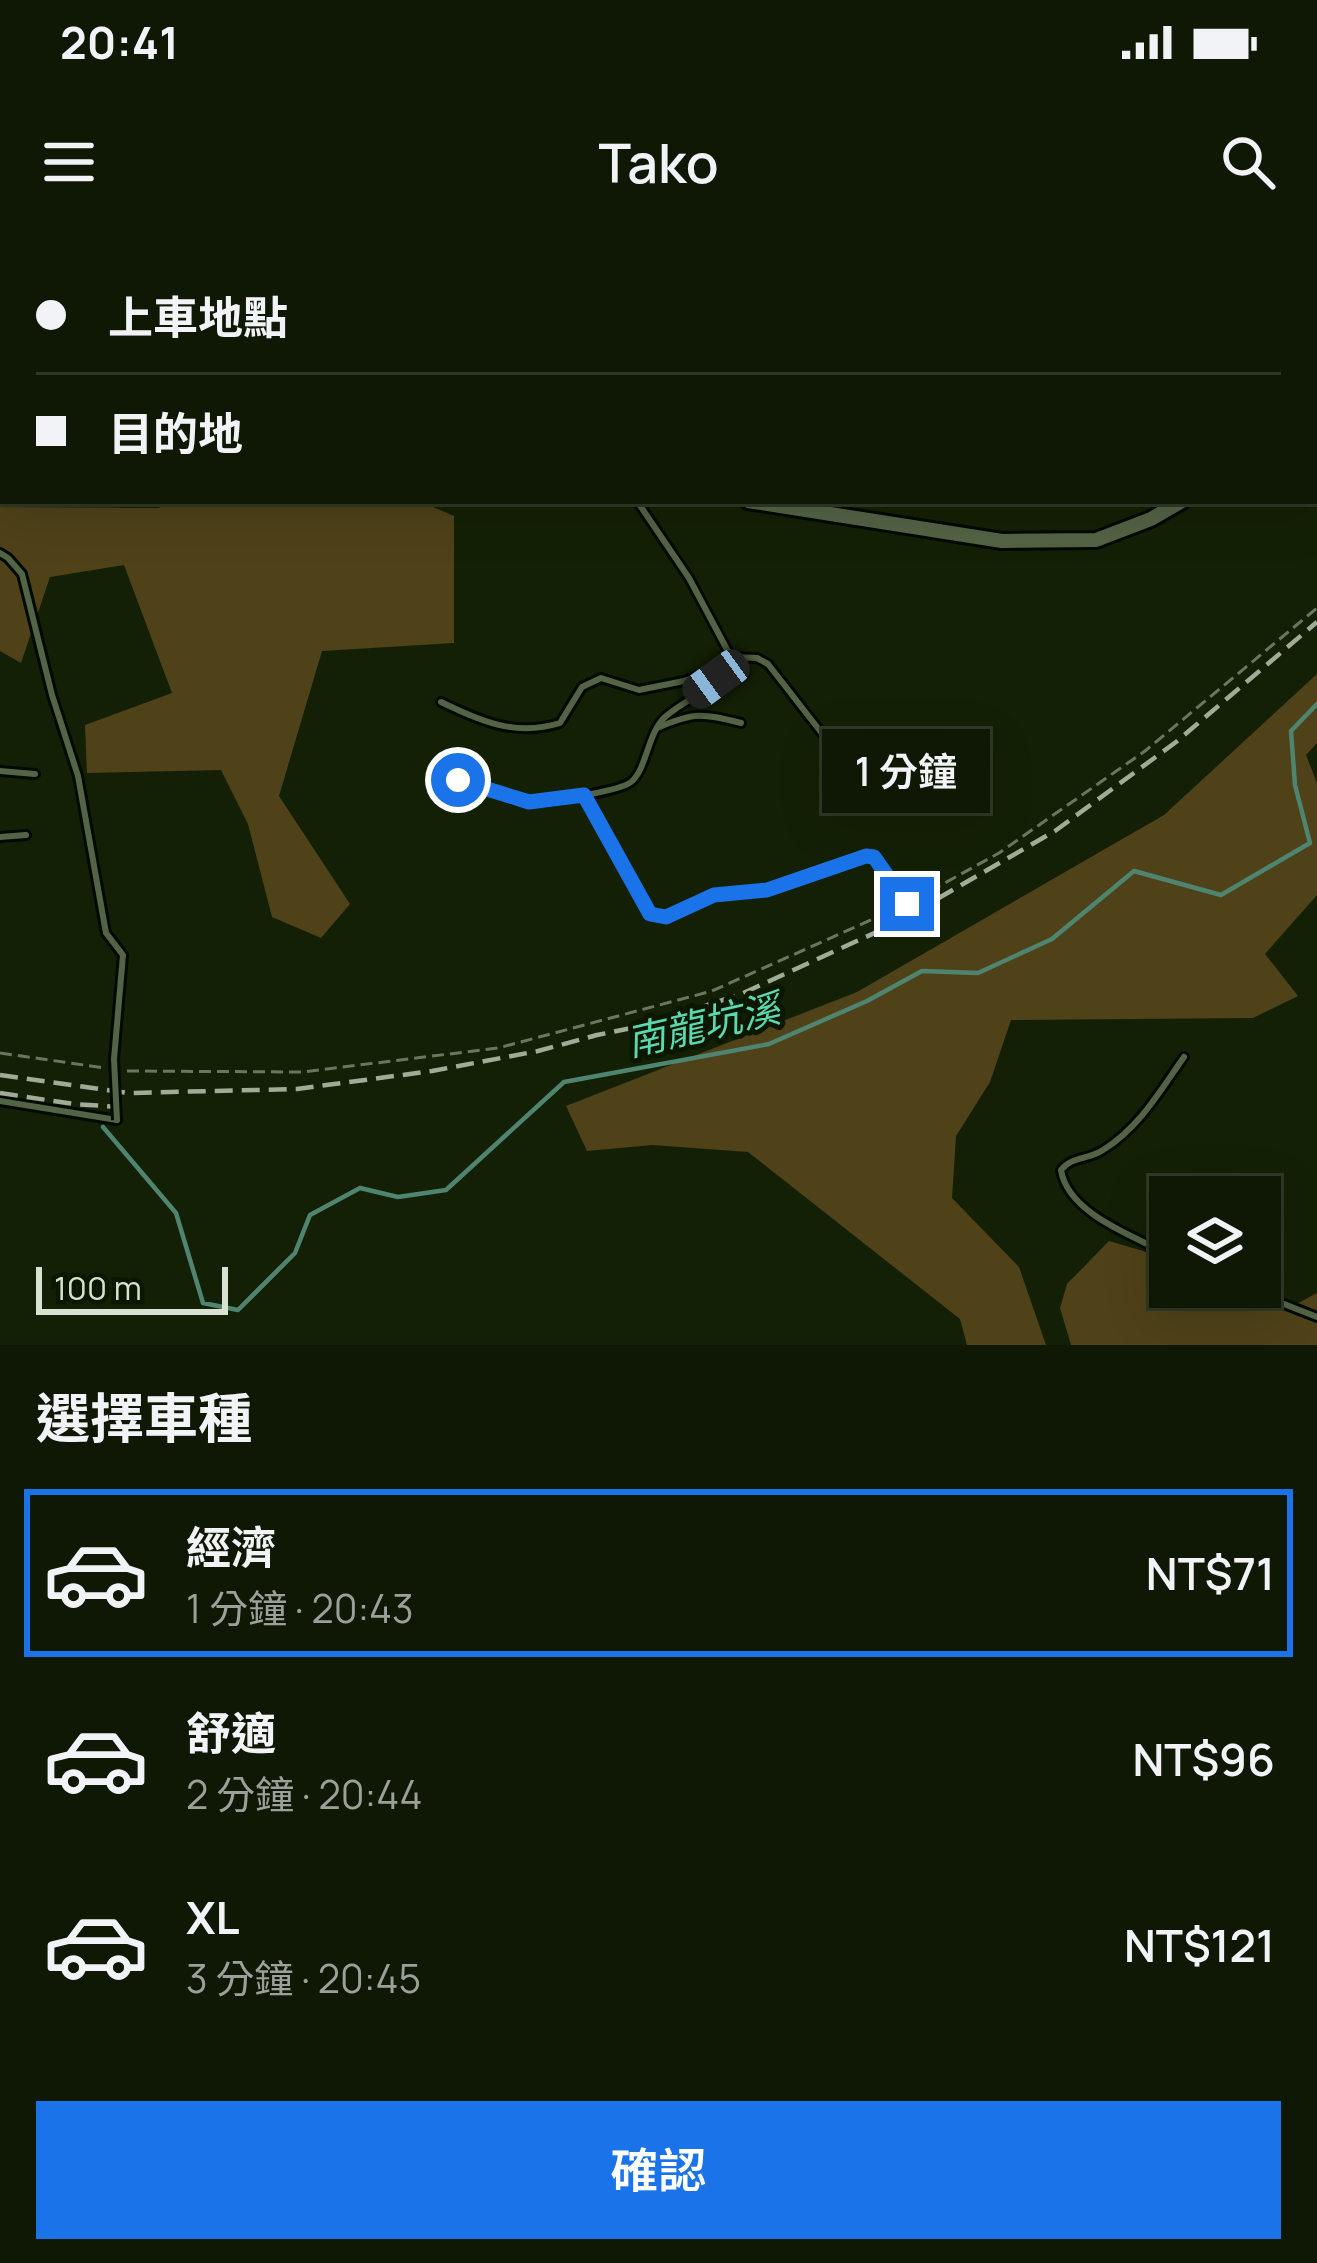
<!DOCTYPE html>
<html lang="zh-TW">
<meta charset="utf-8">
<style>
:root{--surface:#0f1804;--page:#1d2513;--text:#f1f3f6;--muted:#9ba09a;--line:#2f3726;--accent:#1a73e8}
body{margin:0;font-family:Manrope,"Noto Sans TC",sans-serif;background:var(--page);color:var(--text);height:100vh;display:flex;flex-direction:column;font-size:45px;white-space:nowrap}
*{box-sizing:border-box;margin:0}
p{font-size:39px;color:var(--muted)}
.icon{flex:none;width:66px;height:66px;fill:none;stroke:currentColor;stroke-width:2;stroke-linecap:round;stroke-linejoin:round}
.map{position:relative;height:1105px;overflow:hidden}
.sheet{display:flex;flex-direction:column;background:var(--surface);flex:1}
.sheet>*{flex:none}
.top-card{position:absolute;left:0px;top:0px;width:1317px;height:264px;box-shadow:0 12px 48px #0002,0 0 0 3px var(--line);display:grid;align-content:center;height:264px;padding:0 36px;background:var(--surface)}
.fabs{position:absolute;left:1149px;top:936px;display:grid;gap:24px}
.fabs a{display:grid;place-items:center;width:132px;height:132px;border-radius:0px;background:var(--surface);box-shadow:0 12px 48px #0002,0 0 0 3px var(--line);font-size:60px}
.scale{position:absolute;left:36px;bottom:30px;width:192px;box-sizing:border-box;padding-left:12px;border:6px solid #d9e2d1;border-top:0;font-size:33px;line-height:42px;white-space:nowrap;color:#d9e2d1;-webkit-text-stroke:9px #0b1700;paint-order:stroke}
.end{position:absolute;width:54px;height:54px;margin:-27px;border:15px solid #1a73e8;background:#fff;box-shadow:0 0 0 6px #fff}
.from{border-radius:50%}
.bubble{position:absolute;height:84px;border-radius:0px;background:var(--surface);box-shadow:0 12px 48px #0002,0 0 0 3px var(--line);font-size:39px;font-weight:600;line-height:84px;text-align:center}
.car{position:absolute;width:36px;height:72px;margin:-36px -18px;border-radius:15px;box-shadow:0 0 9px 3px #0007;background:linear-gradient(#222 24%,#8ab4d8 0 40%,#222 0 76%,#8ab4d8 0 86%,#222 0)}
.top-card b{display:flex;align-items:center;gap:42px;height:114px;font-size:45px}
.top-card b+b{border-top:3px solid var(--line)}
.top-card i{width:30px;height:30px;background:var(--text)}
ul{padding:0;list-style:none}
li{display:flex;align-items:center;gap:36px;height:168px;margin:0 24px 18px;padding:0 12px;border:6px solid transparent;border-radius:0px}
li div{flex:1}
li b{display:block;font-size:45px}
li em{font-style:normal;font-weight:600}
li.selected{border-color:var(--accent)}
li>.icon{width:108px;height:108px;stroke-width:1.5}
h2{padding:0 36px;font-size:54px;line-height:144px}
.button{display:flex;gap:24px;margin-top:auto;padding:24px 36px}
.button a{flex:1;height:138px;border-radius:0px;background:var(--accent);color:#fff;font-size:48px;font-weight:600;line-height:138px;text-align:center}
.status{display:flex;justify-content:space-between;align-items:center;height:84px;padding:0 60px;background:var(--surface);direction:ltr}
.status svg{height:33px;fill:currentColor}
header{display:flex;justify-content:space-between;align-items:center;height:156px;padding:0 36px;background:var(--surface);font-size:54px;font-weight:600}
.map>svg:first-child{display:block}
.green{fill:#4f4219}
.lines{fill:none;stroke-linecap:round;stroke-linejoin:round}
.stream{stroke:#4e8470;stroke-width:4.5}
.service-casing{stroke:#020900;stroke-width:12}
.minor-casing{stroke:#020900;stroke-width:20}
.path{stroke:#6b765f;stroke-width:3;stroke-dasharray:12 6;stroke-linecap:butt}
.service{stroke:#536345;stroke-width:6}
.minor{stroke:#536345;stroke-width:14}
.rail{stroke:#a1ab97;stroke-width:4.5;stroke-dasharray:18 9;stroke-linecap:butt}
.service-bridge-casing{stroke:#020900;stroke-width:12;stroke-linecap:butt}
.service-bridge{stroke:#536345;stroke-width:6}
.route{stroke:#1a73e8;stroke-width:15}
.labels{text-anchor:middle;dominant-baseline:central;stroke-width:10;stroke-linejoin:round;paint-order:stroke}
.water-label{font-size:39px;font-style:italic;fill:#5bd8b1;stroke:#0b1700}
</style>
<div class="status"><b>20:41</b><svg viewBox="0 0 49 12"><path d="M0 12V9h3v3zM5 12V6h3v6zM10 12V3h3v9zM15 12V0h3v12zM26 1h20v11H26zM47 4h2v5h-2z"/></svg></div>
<header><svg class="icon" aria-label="menu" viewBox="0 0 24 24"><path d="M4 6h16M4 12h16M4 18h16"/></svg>Tako<svg class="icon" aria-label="search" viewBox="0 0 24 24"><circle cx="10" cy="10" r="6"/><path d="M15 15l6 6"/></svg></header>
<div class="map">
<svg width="1317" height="1105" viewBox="0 0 1317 1105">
<rect width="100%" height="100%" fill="#142005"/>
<g class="green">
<polygon points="167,261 419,261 454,276 454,403 322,411 279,556 350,664 321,698 272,677 248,584 221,530 87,533 85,485 172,453 124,325 50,337 21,423 0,411 0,267 159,268"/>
<polygon points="1317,434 1317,503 1306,515 1317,543 1317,655 1265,714 1298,756 1253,778 1011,780 990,842 956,896 952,958 1019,1027 1046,1105 967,1105 960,1079 748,912 652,905 587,911 566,866 857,752 1164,575"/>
<polygon points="1109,1001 1143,1011 1170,1024 1170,1047 1214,1047 1249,1065 1287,1069 1317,1053 1317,1105 1071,1105 1060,1068 1067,1044"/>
</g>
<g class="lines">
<polyline class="stream" points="103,887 176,973 203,1063 238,1070 295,1013 310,975 360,948 398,957 446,950 564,842 769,804 867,761 922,731 978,733 1052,699 1134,631 1221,655 1310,603 1295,545 1291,491 1317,464"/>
<defs>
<g id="service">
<polyline points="1061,0 1063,3"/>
<polyline points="79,3 80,0"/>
<polyline points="98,3 99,0"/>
<polyline points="369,3 369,0"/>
<polyline points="637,261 689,338 731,417"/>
<polyline points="0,313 8,318 22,334 52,455 78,536 106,693 123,715 114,819"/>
<path d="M441,462C481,481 515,497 560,483L582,447L601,438L639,450L684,441L704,434L732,417L757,418L768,424L824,496"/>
<path d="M657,488C694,472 702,473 741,483"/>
<polyline points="0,531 35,534"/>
<path d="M458,540C479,547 510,561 530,562C546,563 620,551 631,542C647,529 647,494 665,477C683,461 712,451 719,427"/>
<polyline points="584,555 650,674 666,677 714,655 767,650 865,616 874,617 907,664"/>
<polyline points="0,597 26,595"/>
<polyline points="0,861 117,880"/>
<path d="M1170,1015C1134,996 1068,974 1061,930C1072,916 1088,920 1103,910C1139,888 1160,851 1184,817"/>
<polyline points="1241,1047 1317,1077"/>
</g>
<g id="minor">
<polyline points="1247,0 1247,3"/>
<polyline points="0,29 3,30"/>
<polyline points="748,261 1002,301 1096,300 1151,279 1182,261"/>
</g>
</defs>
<use href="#service" class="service-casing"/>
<use href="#minor" class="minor-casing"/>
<g class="path">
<polyline points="1314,21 1317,19"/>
<polyline points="914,660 999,613 1145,511 1317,368"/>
<polyline points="0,813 105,828"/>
<polyline points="127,831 302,832 498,808 712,751 900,667"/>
</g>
<use href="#service" class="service"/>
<use href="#minor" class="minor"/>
<g class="rail">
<polyline points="0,835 129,853 297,849 432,831 538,811 597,795 647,785 741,754 892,685 1055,591 1176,502 1317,382"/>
<polyline points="0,853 74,864 119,867"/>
</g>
<defs>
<polyline id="service-bridge" points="114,819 117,880"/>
</defs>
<use href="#service-bridge" class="service-bridge-casing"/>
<use href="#service-bridge" class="service-bridge"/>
</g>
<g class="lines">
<polyline class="route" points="458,540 529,562 584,555 650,674 666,677 714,655 767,650 866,616 874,617 907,664"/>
</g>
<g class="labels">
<g class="water-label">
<text transform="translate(703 784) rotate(-13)">南龍坑溪</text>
</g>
</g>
</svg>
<div class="fabs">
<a><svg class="icon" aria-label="layers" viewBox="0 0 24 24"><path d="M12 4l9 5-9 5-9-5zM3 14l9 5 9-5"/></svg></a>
</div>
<div class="scale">100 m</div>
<i class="end from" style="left:458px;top:540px"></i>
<i class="end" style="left:907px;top:664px"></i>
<div class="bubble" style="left:822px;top:489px;width:168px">1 分鐘</div>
<i class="car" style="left:716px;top:439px;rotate:234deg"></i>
<div class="top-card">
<b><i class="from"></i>上車地點</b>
<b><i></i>目的地</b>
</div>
</div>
<section class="sheet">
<h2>選擇車種</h2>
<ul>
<li class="selected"><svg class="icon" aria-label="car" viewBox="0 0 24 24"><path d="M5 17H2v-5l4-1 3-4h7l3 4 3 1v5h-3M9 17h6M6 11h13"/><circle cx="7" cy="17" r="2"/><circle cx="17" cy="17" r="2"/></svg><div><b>經濟</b><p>1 分鐘 · 20:43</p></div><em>NT$71</em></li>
<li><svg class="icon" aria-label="car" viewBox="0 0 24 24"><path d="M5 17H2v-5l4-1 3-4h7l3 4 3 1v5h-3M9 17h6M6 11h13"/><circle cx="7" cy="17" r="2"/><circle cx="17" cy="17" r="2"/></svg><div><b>舒適</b><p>2 分鐘 · 20:44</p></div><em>NT$96</em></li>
<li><svg class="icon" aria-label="car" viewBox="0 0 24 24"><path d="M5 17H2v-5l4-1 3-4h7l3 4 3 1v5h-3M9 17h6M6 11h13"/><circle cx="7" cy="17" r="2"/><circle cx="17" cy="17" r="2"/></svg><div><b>XL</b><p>3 分鐘 · 20:45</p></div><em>NT$121</em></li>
</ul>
<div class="button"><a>確認</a></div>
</section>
